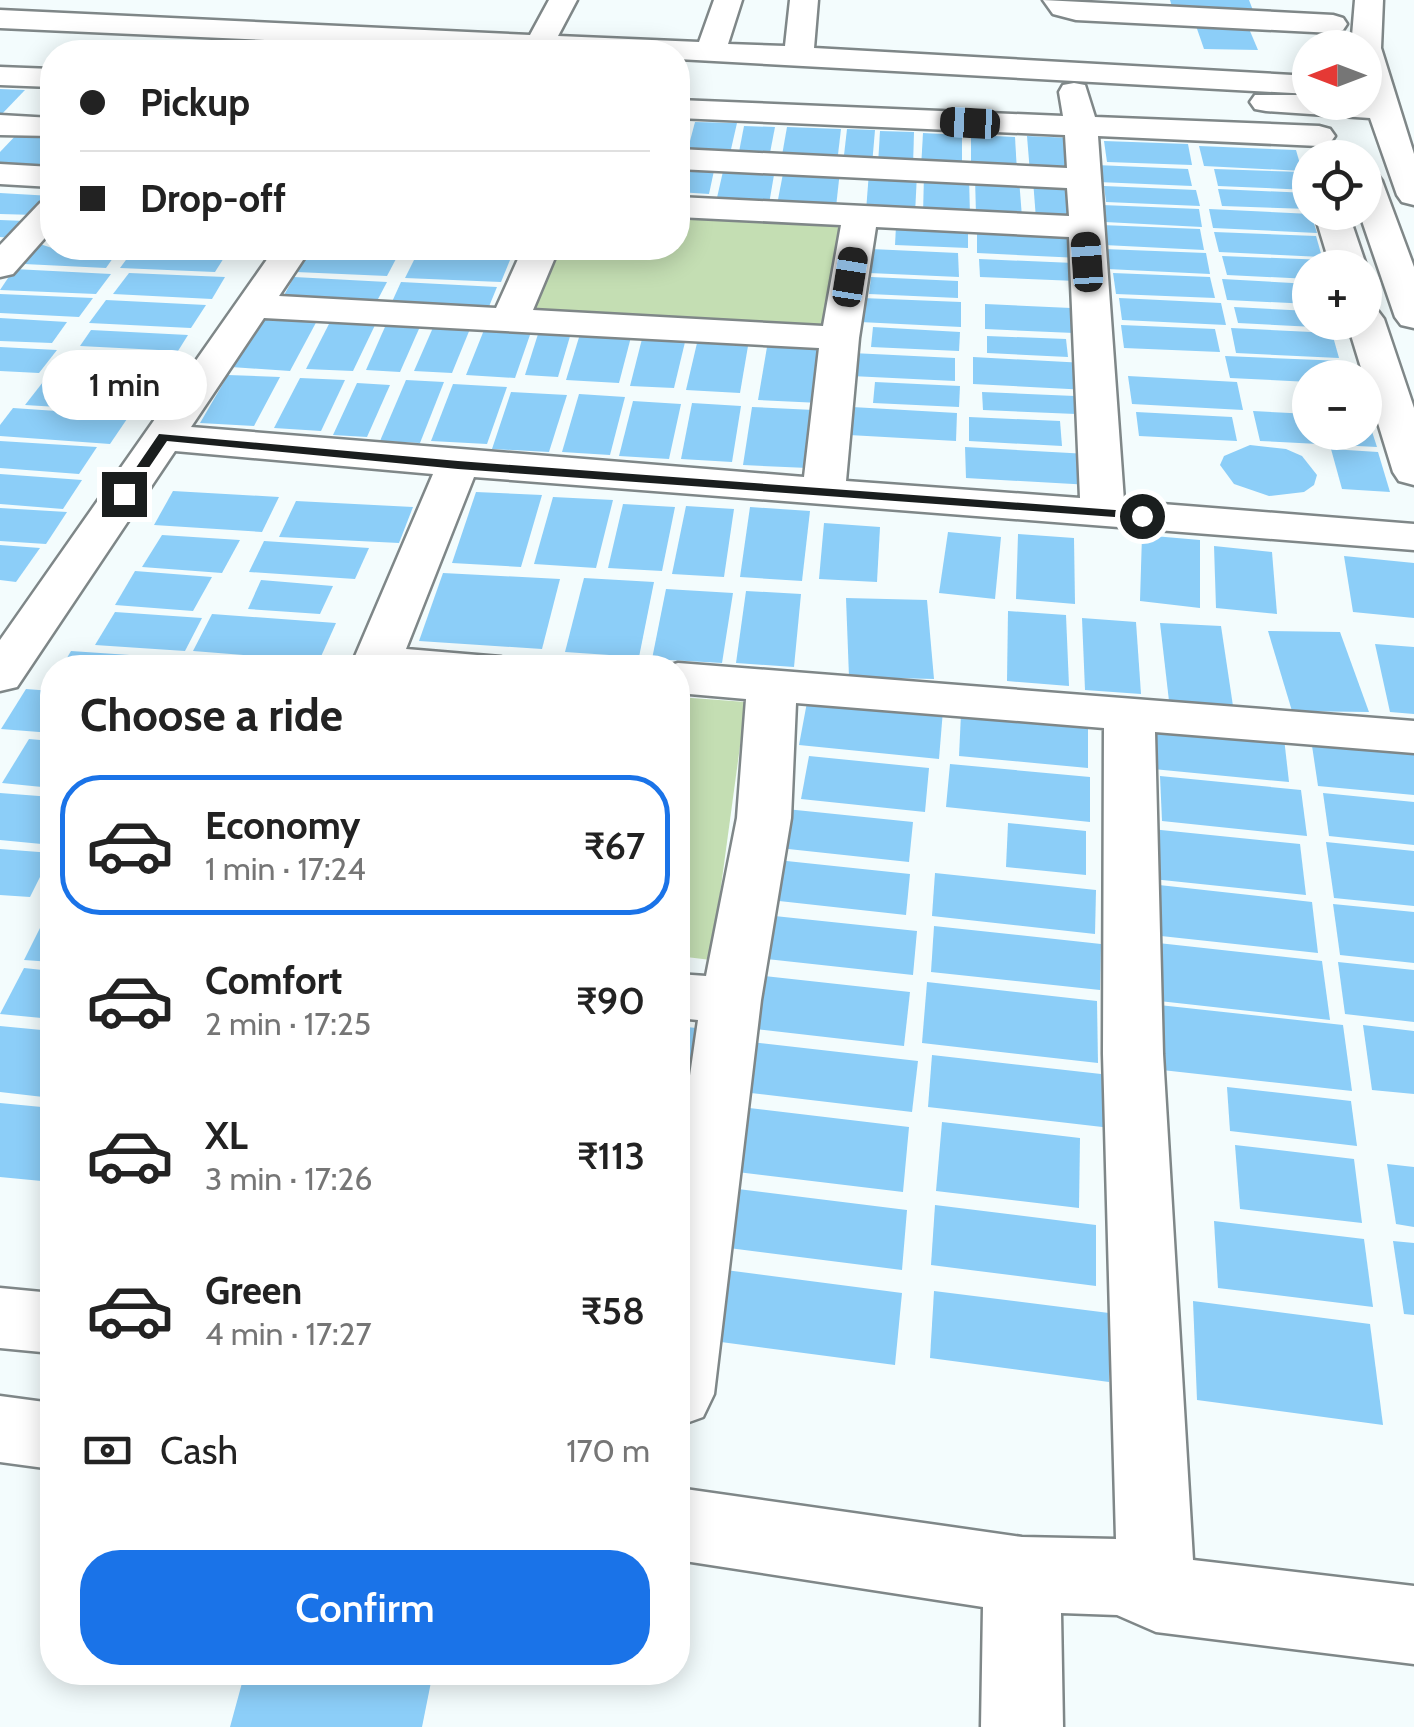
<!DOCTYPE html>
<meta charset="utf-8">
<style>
:root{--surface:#fff;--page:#f6f6f6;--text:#222;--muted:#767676;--line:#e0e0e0;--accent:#1a73e8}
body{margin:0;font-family:Cabin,sans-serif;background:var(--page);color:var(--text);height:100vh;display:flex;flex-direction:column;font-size:38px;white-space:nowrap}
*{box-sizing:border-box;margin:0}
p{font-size:32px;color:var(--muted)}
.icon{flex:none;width:55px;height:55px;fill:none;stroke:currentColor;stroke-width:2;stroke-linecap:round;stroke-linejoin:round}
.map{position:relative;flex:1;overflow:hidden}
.panel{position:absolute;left:40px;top:655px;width:650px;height:1030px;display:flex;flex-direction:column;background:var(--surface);border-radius:40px;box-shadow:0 5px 25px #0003}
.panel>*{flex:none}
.guide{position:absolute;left:40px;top:40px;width:650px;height:220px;border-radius:40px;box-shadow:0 5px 25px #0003;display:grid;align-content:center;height:220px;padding:0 40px;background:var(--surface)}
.needle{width:65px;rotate:270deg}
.tools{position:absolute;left:1292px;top:30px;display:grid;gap:20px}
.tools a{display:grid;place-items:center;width:90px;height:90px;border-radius:50%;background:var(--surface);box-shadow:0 5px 25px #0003;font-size:50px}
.end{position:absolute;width:45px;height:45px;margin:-22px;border:12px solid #1a1e1e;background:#fff;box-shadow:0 0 0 5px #fff}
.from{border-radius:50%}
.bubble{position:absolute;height:70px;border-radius:35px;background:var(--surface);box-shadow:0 5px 25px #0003;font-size:32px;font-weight:600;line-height:70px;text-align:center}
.car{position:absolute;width:30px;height:60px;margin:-30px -15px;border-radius:12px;box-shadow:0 0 8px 2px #0007;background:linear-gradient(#222 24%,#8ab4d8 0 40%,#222 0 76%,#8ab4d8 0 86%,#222 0)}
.guide b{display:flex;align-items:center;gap:35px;height:95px;font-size:38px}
.guide b+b{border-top:2px solid var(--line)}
.guide i{width:25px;height:25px;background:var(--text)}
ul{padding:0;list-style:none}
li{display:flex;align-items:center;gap:30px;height:140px;margin:0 20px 15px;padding:0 20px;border:5px solid transparent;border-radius:40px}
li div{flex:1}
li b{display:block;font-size:38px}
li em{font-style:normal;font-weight:600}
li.on{border-color:var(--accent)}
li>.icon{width:90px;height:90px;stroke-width:1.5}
h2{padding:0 40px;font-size:45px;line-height:120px}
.pay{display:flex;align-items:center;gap:25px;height:110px;padding:0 40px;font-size:38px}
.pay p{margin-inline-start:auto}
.cta{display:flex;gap:20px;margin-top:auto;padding:20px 40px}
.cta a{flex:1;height:115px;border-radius:40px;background:var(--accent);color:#fff;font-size:40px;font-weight:600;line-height:115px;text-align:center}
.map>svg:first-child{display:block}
.green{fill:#c4deb3}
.building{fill:#8ccef8}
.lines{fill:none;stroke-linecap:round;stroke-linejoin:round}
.minor-casing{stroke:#7f8788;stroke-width:5}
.minor{fill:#fff;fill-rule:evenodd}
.route{fill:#1a1e1e}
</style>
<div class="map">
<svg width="1414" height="1727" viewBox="0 0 1414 1727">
<rect width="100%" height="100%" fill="#f3fcfd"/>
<g class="green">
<polygon points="678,207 860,216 840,338 510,320 541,248 678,248"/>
<polygon points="678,697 746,702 711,960 678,956"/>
</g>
<g class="building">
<polygon points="1170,0 1249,0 1254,13 1173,10"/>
<polygon points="1195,23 1247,24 1258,50 1204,49"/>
<polygon points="0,89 25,90 0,116"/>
<polygon points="695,122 737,123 729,158 686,156"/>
<polygon points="744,126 775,127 769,158 738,157"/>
<polygon points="787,127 841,129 837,163 781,161"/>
<polygon points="847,129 875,130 872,165 843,164"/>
<polygon points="20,131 52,132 52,153 43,165 0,163 0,152"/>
<polygon points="880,131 914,132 913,167 878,165"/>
<polygon points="923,133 962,135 962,169 921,168"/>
<polygon points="971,135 1015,137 1017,172 971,171"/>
<polygon points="1027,136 1072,138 1076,175 1030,173"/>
<polygon points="1104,141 1188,144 1192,165 1107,162"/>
<polygon points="1199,146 1296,150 1302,171 1204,166"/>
<polygon points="685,165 715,166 709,194 678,192"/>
<polygon points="1096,165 1188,169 1192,186 1098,182"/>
<polygon points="724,167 775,169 769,204 716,202"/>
<polygon points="784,168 840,171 836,207 777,205"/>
<polygon points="1214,169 1303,172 1309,190 1218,186"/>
<polygon points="869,172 917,174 915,214 866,211"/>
<polygon points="924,175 969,176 970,216 923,214"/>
<polygon points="975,177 1019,179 1022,217 976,215"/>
<polygon points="1033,180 1076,181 1080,221 1036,219"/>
<polygon points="1104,186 1196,190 1200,206 1106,202"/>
<polygon points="1218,189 1308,193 1310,209 1222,206"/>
<polygon points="0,193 52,196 36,215 0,214"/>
<polygon points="1102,205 1199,209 1202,227 1105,222"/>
<polygon points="1209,209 1311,214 1317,233 1213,228"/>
<polygon points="0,220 26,221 12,238 0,237"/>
<polygon points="1101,225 1200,229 1204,250 1104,245"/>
<polygon points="896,226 968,229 968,248 895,245"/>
<polygon points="977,232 1078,236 1080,258 977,253"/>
<polygon points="1214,232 1316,236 1322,257 1219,252"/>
<polygon points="40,244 52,248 120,248 106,268 24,264"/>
<polygon points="340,248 406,248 403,253 340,251"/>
<polygon points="419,248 517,248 514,256 417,252"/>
<polygon points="134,249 227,253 215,272 120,268"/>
<polygon points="871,249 958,253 959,277 869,273"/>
<polygon points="1104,249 1206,253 1210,274 1107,269"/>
<polygon points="306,253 397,257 387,276 296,272"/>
<polygon points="416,256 510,260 501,282 405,278"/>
<polygon points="1222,256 1326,260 1328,268 1310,268 1310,279 1227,275"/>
<polygon points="979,259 1074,263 1076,281 980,277"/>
<polygon points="14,269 111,274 96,294 0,290"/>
<polygon points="129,273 225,277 212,299 113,294"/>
<polygon points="1113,273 1210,277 1215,298 1116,294"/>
<polygon points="294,277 387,282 377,301 283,297"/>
<polygon points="871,277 958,281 958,298 869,294"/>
<polygon points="1222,279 1310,284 1310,304 1227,300"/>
<polygon points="401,282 497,287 488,309 391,304"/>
<polygon points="0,294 93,298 79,317 0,313"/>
<polygon points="862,298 961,302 961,327 860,322"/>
<polygon points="1119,298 1221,303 1226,325 1122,320"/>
<polygon points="106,300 206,305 191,328 89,323"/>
<polygon points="985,304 1071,308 1074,333 985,329"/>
<polygon points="1234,307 1310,311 1310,322 1333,322 1334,328 1238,323"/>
<polygon points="262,314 319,317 290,371 231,367"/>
<polygon points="0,318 67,322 52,343 0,341"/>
<polygon points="331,320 376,323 353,371 306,369"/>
<polygon points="388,320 422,322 400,372 366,370"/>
<polygon points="435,323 472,324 452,373 414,371"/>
<polygon points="1121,325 1215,329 1220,352 1124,348"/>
<polygon points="873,327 960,332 959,351 871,347"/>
<polygon points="1231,328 1332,333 1339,358 1236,353"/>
<polygon points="91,330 188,335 178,351 80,346"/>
<polygon points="484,330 531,332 515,378 466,375"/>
<polygon points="539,331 571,333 558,377 525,375"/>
<polygon points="580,334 631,337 619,383 566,380"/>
<polygon points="987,336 1066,339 1068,357 987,353"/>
<polygon points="642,339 685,342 674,388 630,386"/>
<polygon points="697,343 748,346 740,393 686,390"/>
<polygon points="0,347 57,350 39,373 0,371"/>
<polygon points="767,347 826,350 820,403 758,400"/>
<polygon points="74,351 147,355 132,378 57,374"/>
<polygon points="852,353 955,358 955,381 851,376"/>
<polygon points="1225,356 1344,361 1349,378 1310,378 1310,382 1230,378"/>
<polygon points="973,357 1085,363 1088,390 973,384"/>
<polygon points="228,375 280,377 254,426 200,423"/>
<polygon points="1128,376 1237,382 1243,410 1132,404"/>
<polygon points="300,378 345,380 321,431 274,428"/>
<polygon points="406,380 444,382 420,443 380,441"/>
<polygon points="43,382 139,387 123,411 25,405"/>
<polygon points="875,382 960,386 959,407 873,403"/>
<polygon points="357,383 390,385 367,437 333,435"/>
<polygon points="453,384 507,387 487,444 431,441"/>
<polygon points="511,392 567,395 549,452 492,449"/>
<polygon points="982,392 1075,396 1076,414 983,410"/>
<polygon points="579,394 625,397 610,455 562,452"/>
<polygon points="633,401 681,404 669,459 619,456"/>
<polygon points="692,403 741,406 732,462 681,459"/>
<polygon points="752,407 814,410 808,468 743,465"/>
<polygon points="852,407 957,413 956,441 849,435"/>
<polygon points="13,408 129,416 110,444 0,436 0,425"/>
<polygon points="1253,411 1310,414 1310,432 1365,432 1366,413 1377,447 1260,441"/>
<polygon points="1136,412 1232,417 1237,441 1139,436"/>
<polygon points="969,417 1060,421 1062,446 969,441"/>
<polygon points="0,441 97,447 79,474 0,468"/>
<polygon points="1250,445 1286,449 1302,456 1317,475 1314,485 1304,492 1269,496 1234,484 1220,465 1224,456"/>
<polygon points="965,447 1088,454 1091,485 966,478"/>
<polygon points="1331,449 1378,452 1390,492 1342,489"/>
<polygon points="0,474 82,480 63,509 0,504"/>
<polygon points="173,491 279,497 262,532 154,525"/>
<polygon points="476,492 542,495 521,567 452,563"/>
<polygon points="553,497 613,500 596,568 534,564"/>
<polygon points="296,501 413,507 399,543 279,537"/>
<polygon points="623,504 675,507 662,571 608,568"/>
<polygon points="686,506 734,509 724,577 672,574"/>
<polygon points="750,507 810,511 802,581 740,577"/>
<polygon points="0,508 67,512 46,544 0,541"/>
<polygon points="824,523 880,527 877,582 819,579"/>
<polygon points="948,532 1001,537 995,599 939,593"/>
<polygon points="1018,534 1074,538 1075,604 1016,599"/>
<polygon points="162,535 240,540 222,573 142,567"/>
<polygon points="1142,535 1200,540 1200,608 1140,601"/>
<polygon points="264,541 369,548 355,579 249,572"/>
<polygon points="0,545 40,548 16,582 0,580"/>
<polygon points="1214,546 1272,552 1277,614 1216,608"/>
<polygon points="1344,556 1414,563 1414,618 1353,612"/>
<polygon points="135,571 212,577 193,611 115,605"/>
<polygon points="443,573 560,579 542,649 419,641"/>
<polygon points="584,578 654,582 639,657 565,652"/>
<polygon points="261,580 333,586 320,614 248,609"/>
<polygon points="666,589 733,593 722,663 652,659"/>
<polygon points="746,591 801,594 794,667 736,663"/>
<polygon points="846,598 927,600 934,679 849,677"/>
<polygon points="1008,611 1066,615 1069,686 1007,681"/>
<polygon points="115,612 202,618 185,651 95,645"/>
<polygon points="212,614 336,623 319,661 193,651"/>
<polygon points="1082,618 1136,622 1141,694 1085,690"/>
<polygon points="1160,623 1221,626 1233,706 1169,701"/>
<polygon points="1268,631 1340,632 1369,712 1292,711"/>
<polygon points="1375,644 1414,647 1414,714 1390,712"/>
<polygon points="71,651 188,659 183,668 61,668"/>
<polygon points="203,660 267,665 267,668 199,668"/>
<polygon points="26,689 52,691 52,733 1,729"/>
<polygon points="808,697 943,710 939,759 799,745"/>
<polygon points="961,714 1088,726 1088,768 959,756"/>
<polygon points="1152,726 1284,738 1289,782 1153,769"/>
<polygon points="29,739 52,741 52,788 2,783"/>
<polygon points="1311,739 1414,749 1414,795 1318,786"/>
<polygon points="809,756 929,768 925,812 801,799"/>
<polygon points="950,764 1090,777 1090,822 946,807"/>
<polygon points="1160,776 1301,790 1307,836 1162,821"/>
<polygon points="0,793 52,797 52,845 0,840"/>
<polygon points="1323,793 1414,802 1414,845 1329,836"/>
<polygon points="786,809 913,822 909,862 779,848"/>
<polygon points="1008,823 1086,831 1086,875 1006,867"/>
<polygon points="1141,828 1300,844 1306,895 1143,878"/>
<polygon points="1326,842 1414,851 1414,906 1334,898"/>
<polygon points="0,849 52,853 30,897 0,895"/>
<polygon points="777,860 910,874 906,915 770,900"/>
<polygon points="935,873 1096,890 1095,934 932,916"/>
<polygon points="1159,885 1312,902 1318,953 1161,936"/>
<polygon points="52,904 52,962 24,960"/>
<polygon points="1333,904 1414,912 1414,963 1340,955"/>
<polygon points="765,915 917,931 913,975 758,958"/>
<polygon points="934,926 1101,944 1100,990 931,972"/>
<polygon points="1149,942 1322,961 1330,1020 1150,1000"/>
<polygon points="1338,962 1414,970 1414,1022 1345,1014"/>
<polygon points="24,968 52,971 52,1019 0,1014"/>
<polygon points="755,975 910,992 904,1046 746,1028"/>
<polygon points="927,982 1097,1001 1098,1063 922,1043"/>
<polygon points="1159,1005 1343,1025 1352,1091 1162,1070"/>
<polygon points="1363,1025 1414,1031 1414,1094 1372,1090"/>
<polygon points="0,1026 52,1031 52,1098 0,1092"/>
<polygon points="678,1026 705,1029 683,1156 678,1155"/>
<polygon points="751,1042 918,1061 912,1112 742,1092"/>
<polygon points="932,1055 1110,1075 1111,1128 928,1107"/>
<polygon points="1227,1087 1351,1101 1357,1146 1230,1131"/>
<polygon points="0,1103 52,1108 52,1182 0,1177"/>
<polygon points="741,1107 909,1127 903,1192 729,1171"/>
<polygon points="942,1122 1080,1138 1079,1208 936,1191"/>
<polygon points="1235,1145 1354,1159 1362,1223 1240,1209"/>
<polygon points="1387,1164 1414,1167 1414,1227 1396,1224"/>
<polygon points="730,1188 907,1210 902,1270 721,1247"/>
<polygon points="935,1205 1096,1225 1096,1286 931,1265"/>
<polygon points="1214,1221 1364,1239 1373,1307 1218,1288"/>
<polygon points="1393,1241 1414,1243 1414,1315 1404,1314"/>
<polygon points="718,1269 902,1293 895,1365 706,1340"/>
<polygon points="934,1291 1109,1313 1109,1382 930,1358"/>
<polygon points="1193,1301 1370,1324 1383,1425 1197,1400"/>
<polygon points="245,1672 433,1672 422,1727 230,1727"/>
</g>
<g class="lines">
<defs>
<g id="minor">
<polygon points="549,0 577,0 558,36 699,42 714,0 742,0 728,44 785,46 790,0 818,0 814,48 1310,76 1310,94 678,59 678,52 533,52 0,28 0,10 530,35"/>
<polygon points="1043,0 1333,15 1343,18 1347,24 1343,30 1333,33 1076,20 1053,14"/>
<polygon points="1355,0 1383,0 1381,48 1414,154 1414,205 1402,202 1397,195 1370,118 1266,111 1255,109 1250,102 1255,95 1310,95 1310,102 1365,102 1365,48 1351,48"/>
<polygon points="0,67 52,69 52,87 0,85"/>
<path d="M1074,83L1085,85L1095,117L1319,126L1330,129L1335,136L1330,143L1319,146L1098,136L1124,501L1414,524V550L474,477L406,649L501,657L508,668H350L433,474L175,451L17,687L0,691V640L275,248H311L279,296L496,308L523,248H559L533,310L823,326L841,225L678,217V197L1069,216L1067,188L678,169V149L1067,168L1065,135L678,118V100L1063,116L1059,92L1063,85ZM876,227L1069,237L1080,498L846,481L859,338ZM264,318L819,348L804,477L191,427Z"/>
<polygon points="0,115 52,118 52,136 0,135"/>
<polygon points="0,164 52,167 52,187 0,184"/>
<polygon points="1365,171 1377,174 1382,181 1414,267 1414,328 1401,325 1395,317 1359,212 1365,212"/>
<polygon points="52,200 52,230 13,274 0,277 0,245 40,203"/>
<polygon points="1314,212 1348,212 1367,268 1365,271 1365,268 1331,268"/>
<polygon points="1365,308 1378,311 1384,319 1414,408 1414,485 1399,481 1393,472 1347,322 1365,322"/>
<polygon points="678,663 1414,721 1414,753 1155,732 1163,1054 1193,1560 1414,1586 1414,1664 1156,1632 1117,1615 1061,1613 1063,1727 981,1727 983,1607 678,1560 678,1488 1022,1537 1116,1539 1103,1054 1104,728 796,703 791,818 761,1000 714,1394 703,1417 678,1426 678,1159 698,1020 678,1018 678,974 706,976 737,818 746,699 678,693 678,668 660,668"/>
<polygon points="0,1288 52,1293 52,1353 0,1348"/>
<polygon points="0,1396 52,1403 52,1469 0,1462"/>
</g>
</defs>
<use href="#minor" class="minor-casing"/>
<use href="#minor" class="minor"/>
</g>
<polygon class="route" points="159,434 458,461 1142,512 1149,516 1142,519 458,469 167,441 129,497 120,497 118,494"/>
</svg>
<div class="tools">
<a><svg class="needle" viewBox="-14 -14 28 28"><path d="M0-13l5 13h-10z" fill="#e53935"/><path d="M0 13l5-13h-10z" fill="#767676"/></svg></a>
<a><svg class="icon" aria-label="locate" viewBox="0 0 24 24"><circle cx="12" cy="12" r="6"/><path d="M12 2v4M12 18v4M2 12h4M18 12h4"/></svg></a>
<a>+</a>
<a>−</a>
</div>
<i class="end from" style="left:1142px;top:516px"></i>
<i class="end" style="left:124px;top:494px"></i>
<div class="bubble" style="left:42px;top:350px;width:165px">1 min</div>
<i class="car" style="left:970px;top:123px;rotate:273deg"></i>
<i class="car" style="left:1087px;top:262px;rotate:356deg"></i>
<i class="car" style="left:850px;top:277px;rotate:9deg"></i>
<div class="guide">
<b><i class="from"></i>Pickup</b>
<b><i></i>Drop-off</b>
</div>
<section class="panel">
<h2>Choose a ride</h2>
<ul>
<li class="on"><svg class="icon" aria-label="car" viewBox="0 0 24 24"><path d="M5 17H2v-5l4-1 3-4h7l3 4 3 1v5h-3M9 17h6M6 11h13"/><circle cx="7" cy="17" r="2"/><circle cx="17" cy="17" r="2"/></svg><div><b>Economy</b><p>1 min · 17:24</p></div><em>₹67</em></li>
<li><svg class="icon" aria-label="car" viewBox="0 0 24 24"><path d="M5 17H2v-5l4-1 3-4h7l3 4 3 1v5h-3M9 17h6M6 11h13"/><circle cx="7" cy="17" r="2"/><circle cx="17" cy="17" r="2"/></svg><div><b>Comfort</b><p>2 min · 17:25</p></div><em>₹90</em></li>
<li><svg class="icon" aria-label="car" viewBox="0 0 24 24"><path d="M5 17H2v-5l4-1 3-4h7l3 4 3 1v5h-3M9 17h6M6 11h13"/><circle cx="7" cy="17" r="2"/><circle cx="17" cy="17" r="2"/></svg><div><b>XL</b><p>3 min · 17:26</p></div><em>₹113</em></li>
<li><svg class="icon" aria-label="car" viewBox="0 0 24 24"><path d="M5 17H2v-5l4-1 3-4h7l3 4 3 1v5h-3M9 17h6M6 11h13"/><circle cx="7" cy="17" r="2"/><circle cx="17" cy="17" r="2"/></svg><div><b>Green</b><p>4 min · 17:27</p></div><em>₹58</em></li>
</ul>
<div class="pay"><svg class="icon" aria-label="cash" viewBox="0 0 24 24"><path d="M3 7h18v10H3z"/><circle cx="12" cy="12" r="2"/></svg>Cash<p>170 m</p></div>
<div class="cta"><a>Confirm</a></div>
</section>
</div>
